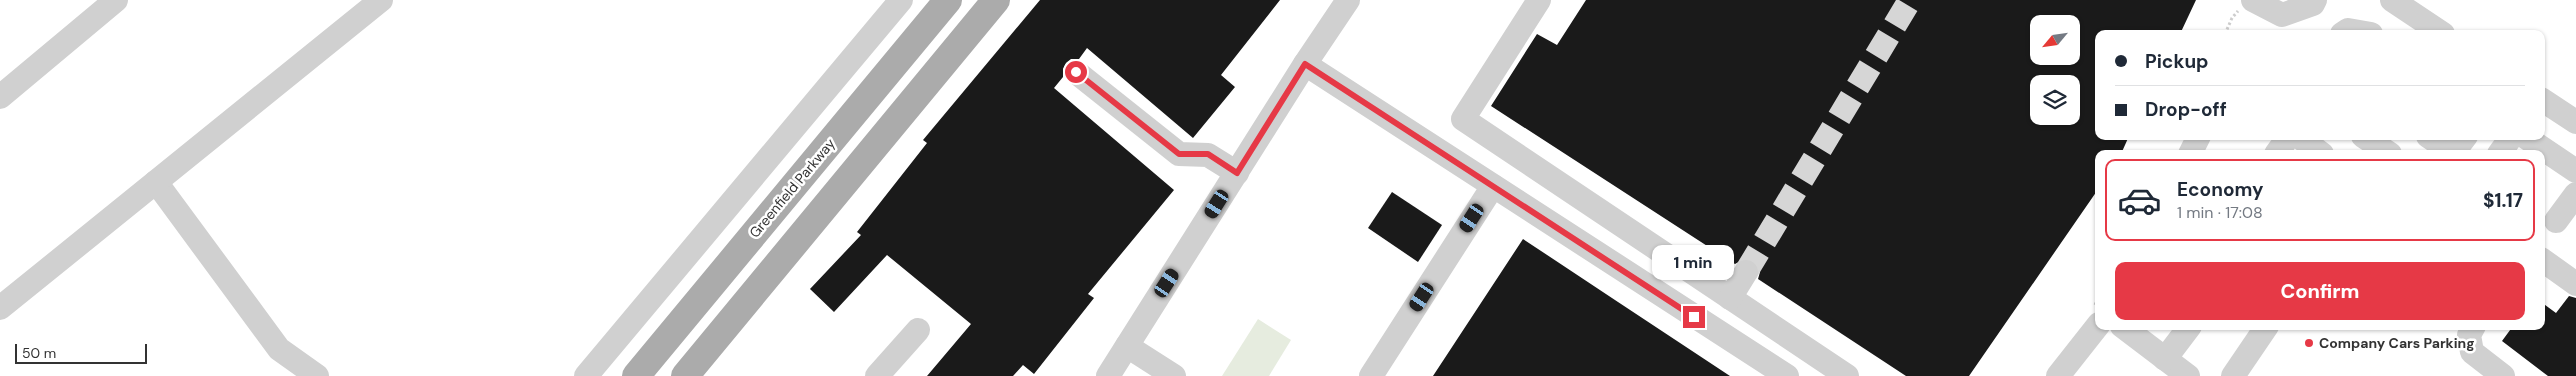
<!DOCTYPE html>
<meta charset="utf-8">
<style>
:root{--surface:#fff;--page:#f6f6f7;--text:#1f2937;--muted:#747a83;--line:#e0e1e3;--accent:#e63946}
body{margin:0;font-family:"DM Sans",sans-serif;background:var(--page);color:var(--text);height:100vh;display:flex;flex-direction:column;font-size:19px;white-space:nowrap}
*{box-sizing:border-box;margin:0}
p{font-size:16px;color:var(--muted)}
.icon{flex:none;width:28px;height:28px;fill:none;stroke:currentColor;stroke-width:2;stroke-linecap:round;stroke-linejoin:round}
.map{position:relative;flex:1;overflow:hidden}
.sheet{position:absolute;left:2095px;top:150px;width:450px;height:180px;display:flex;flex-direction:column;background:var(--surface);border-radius:10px;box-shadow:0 1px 4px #0004}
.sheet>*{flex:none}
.guide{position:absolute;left:2095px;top:30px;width:450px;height:110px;border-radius:10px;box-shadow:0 1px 4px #0004;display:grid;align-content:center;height:110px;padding:0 20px;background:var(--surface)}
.needle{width:32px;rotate:241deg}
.tools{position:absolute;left:2030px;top:15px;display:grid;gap:10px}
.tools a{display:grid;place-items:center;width:50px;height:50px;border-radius:10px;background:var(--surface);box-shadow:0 1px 4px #0004;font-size:25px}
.scale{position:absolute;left:15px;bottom:12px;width:132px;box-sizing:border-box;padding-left:5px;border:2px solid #333;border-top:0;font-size:14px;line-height:18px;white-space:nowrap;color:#333;-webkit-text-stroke:4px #fff;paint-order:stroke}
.end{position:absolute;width:22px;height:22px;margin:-11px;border:6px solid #e63946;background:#fff;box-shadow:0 0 0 2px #fff}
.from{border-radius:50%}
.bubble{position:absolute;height:35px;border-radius:10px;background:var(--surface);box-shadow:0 1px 4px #0004;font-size:16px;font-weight:800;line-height:35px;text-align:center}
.car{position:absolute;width:15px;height:30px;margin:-15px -8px;border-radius:6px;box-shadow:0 0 4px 1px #0007;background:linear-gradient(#222 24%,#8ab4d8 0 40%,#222 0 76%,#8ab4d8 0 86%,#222 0)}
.guide b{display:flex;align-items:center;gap:18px;height:48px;font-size:19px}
.guide b+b{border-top:1px solid var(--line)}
.guide i{width:12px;height:12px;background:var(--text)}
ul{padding:9px 0 0;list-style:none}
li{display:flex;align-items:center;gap:15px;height:82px;margin:0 10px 8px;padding:0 10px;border:2px solid transparent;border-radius:10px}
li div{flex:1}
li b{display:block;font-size:19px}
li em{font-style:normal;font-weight:800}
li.on{border-color:var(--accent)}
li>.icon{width:45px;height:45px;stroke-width:1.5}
.action{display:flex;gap:10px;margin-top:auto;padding:10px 20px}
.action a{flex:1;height:58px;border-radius:10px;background:var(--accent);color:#fff;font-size:20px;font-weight:800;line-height:58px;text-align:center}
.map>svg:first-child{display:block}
.green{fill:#e6ecdf}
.building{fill:#1a1a1a;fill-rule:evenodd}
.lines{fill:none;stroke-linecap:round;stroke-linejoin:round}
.minor-tunnel{stroke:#d6d6d6;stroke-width:24;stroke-dasharray:24 12;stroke-linecap:butt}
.path{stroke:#cdcdcd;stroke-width:3;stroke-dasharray:2.5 2.5;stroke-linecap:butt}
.minor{stroke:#d0d0d0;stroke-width:24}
.major{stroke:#ababab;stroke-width:28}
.route{stroke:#e63946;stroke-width:6}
.poi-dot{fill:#e63946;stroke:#fff;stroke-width:2}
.labels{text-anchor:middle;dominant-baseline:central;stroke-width:5;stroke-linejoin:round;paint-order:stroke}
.street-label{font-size:14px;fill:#333;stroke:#fff}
.poi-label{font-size:14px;font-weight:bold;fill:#333;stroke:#fff;text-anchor:start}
</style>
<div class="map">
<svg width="2576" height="376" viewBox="0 0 2576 376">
<rect width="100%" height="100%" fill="#fff"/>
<polygon class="green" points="1258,319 1291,340 1269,376 1222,376"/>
<g class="building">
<polygon points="1040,0 1280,0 1221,75 1235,87 1193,138 1087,48 1079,59 1071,59 1066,63 1063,69 1063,77 1054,88 1174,190 1088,294 1094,298 1034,374 1023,365 1013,376 927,376 971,324 887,255 834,312 810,289 861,235 857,232 927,143 923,140"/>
<path d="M1586,0H2196L2180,34H2099V136H2129L2121,154H2099V188L1969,376H1906L1758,279L1760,272L1754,261L1746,258L1735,264L1491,106L1537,34L1557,45ZM2039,24H2071V56H2039ZM2039,84H2071V116H2039Z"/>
<polygon points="1392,192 1442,225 1418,262 1368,228"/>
<polygon points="1523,239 1618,302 1730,376 1433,376"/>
<polygon points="2569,296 2576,298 2576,376 2548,376 2502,341 2513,326 2541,326 2541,302 2556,313"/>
</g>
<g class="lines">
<polyline class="minor-tunnel" points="1746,272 1910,0"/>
<g class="path">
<polyline points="2225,34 2232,18 2238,11"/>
<polyline points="2095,305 2099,297"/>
</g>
<g class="minor">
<polyline points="1539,0 1463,119 1847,376"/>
<polyline points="2253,0 2282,15 2313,4 2315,0"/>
<polyline points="2392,0 2443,34"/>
<polyline points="2342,34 2348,30 2371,34"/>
<polyline points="1305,64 1787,376"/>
<polyline points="1076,72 1179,154 1208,155 1237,173"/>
<polyline points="0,97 116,0"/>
<polyline points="2541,99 2576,122"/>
<polyline points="2298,136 2322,154"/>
<polyline points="2363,136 2390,154"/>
<polyline points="2428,136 2453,153 2466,136"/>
<polyline points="2524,136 2576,171"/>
<polyline points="2190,154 2199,136"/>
<polyline points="2276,154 2289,136"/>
<polyline points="2499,154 2512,136"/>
<polyline points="156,182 279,349 317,376"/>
<polyline points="2556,221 2576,194"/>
<polyline points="2541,259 2576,284"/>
<polyline points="1730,298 1746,272"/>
<polyline points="0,308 381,0"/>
<polyline points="2122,326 2188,376"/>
<polyline points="2474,326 2469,335 2472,352 2503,376"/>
<polyline points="1127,346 1174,376"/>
<polyline points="2165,359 2190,326"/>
<polyline points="586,376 901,0"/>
<polyline points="877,376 918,330"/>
<polyline points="1108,376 1305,64 1348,0"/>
<polyline points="1371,376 1493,186"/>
<polyline points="2058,376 2099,324"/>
<polyline points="2233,376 2267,326"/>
</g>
<g class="major">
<polyline points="636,376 948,0"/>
<polyline points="685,376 996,0"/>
</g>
</g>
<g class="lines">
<polyline class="route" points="1076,72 1179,154 1208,154 1237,173 1305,64 1694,317"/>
</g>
<circle class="poi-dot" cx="2309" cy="343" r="5"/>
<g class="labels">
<g class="street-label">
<text transform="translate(792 188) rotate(-50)">Greenfield Parkway</text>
</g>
<g class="poi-label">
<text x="2319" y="343">Company Cars Parking</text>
</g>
</g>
</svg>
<div class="tools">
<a><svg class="needle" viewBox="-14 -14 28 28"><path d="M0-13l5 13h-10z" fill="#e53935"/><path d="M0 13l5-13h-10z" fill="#747a83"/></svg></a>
<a><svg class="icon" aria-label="layers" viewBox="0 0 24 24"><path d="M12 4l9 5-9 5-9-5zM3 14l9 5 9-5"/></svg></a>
</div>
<div class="scale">50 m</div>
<i class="end from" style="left:1076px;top:72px"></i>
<i class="end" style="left:1694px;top:317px"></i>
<div class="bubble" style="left:1652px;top:245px;width:82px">1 min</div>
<i class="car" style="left:1217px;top:204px;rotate:212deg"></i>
<i class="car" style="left:1472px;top:218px;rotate:213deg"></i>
<i class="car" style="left:1167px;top:283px;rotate:33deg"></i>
<i class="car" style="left:1422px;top:297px;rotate:213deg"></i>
<div class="guide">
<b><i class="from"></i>Pickup</b>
<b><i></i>Drop-off</b>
</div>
<section class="sheet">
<ul>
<li class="on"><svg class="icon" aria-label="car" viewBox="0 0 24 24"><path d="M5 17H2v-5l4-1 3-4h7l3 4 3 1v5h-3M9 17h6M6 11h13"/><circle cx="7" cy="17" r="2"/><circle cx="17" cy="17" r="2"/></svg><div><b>Economy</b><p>1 min · 17:08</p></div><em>$1.17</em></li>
</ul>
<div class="action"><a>Confirm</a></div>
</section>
</div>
